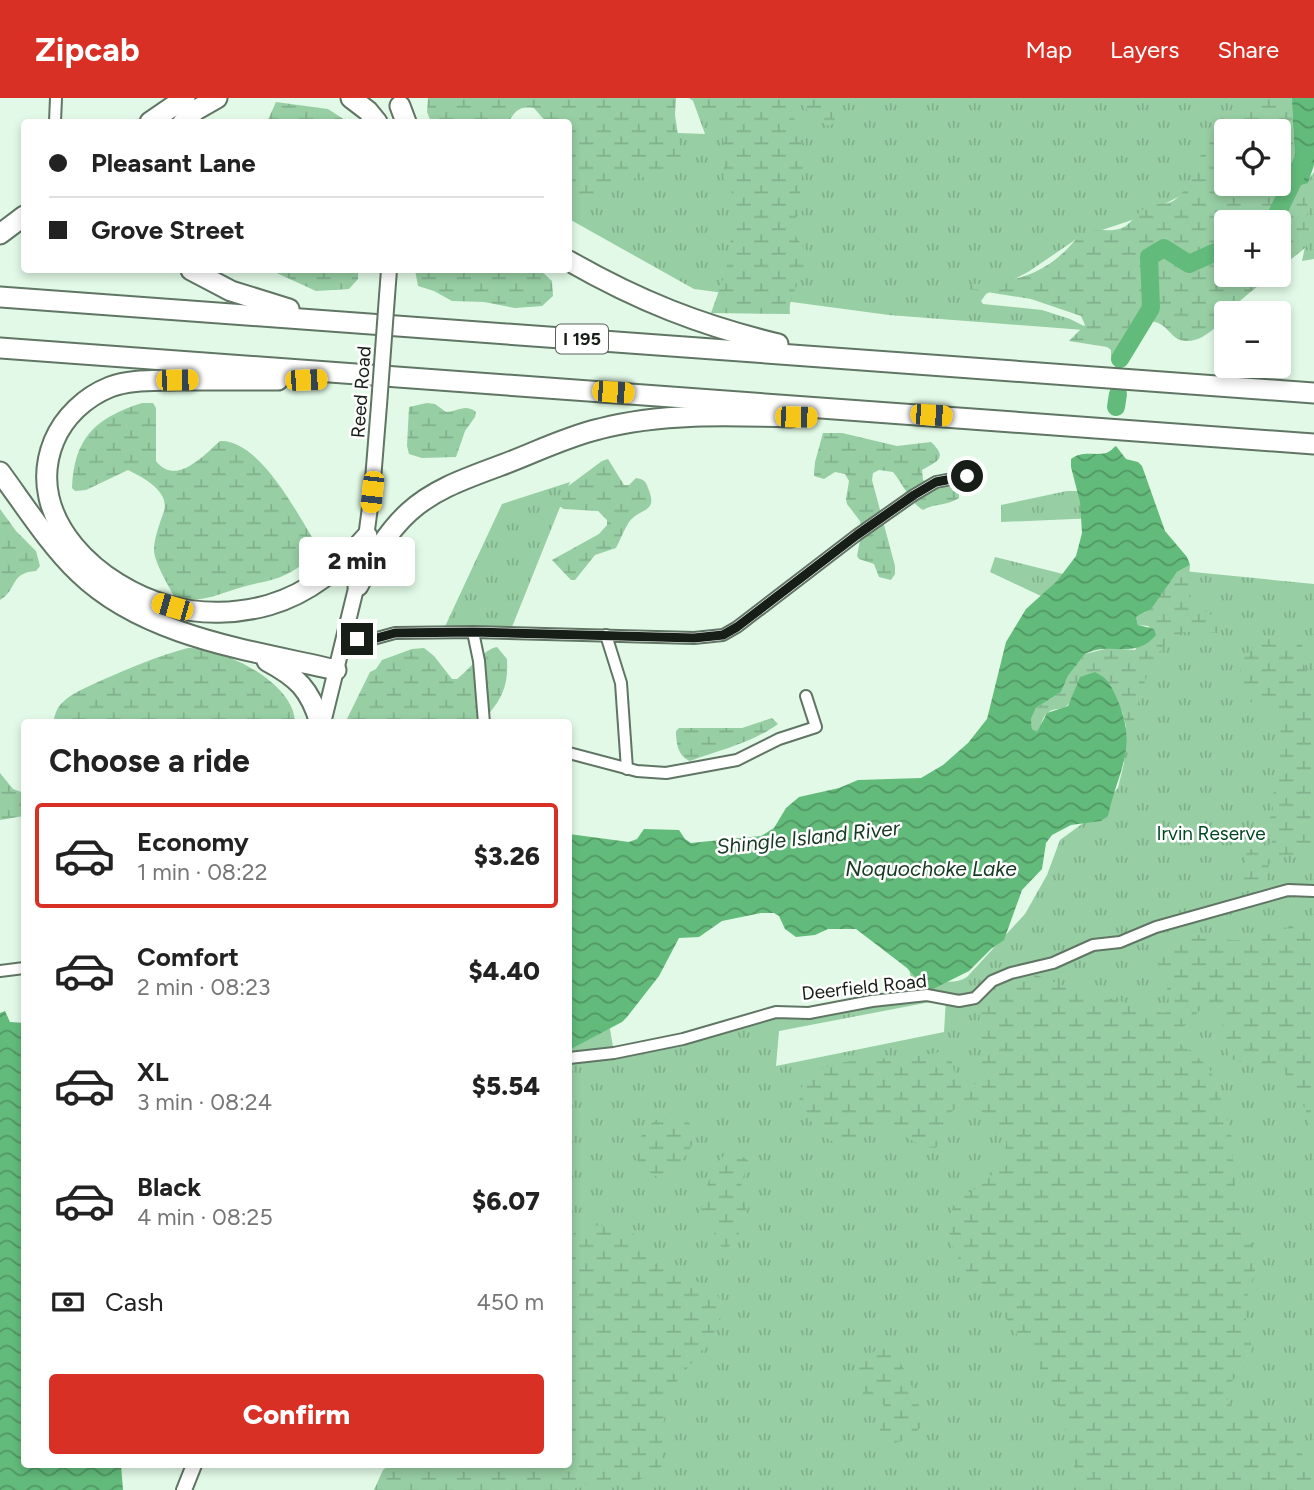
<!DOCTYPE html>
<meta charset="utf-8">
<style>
:root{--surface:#fff;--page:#f6f6f6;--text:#222;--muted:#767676;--line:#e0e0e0;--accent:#d93025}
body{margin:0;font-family:Figtree,sans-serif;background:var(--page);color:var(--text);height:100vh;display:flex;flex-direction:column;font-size:26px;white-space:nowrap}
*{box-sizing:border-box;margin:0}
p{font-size:23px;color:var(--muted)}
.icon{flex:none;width:38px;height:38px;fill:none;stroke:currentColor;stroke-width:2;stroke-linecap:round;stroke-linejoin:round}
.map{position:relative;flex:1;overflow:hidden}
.panel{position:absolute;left:21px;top:621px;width:551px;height:749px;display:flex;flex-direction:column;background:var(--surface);border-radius:7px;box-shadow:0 4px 10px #0003}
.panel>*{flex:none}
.guide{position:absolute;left:21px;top:21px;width:551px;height:154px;border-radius:7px;box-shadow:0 4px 10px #0003;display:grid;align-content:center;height:154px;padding:0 28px;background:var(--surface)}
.tools{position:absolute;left:1214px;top:21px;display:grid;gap:14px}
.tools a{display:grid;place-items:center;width:77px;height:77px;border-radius:7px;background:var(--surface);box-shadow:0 4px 10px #0003;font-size:35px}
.end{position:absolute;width:32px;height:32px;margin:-16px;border:9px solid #161e17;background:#fff;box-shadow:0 0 0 4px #fff}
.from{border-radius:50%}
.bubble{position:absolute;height:49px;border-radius:7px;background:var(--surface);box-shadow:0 4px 10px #0003;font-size:23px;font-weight:800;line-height:49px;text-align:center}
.car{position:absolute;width:21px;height:42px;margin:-21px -10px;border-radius:9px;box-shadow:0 0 5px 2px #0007;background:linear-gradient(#f5c518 24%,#345 0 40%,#f5c518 0 76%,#345 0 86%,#f5c518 0)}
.guide b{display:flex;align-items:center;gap:24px;height:66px;font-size:26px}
.guide b+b{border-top:2px solid var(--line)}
.guide i{width:18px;height:18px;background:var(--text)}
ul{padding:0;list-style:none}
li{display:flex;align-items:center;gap:21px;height:105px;margin:0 14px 10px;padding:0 14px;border:4px solid transparent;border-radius:7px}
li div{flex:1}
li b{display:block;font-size:26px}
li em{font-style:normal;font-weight:800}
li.selected{border-color:var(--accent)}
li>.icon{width:63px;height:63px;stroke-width:1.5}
h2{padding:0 28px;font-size:32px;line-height:84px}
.pay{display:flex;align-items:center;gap:18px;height:77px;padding:0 28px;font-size:26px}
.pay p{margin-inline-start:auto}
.primary-button{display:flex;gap:14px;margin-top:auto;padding:14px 28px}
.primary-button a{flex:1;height:80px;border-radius:7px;background:var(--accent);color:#fff;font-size:28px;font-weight:800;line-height:80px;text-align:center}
header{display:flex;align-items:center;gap:42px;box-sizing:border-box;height:98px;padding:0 35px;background:var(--accent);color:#fff}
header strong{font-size:33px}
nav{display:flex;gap:38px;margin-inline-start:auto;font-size:24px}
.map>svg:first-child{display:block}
.grass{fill:url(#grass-tufts);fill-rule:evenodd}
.wetland{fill:url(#wetland-marsh);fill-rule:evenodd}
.water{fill:url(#water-waves)}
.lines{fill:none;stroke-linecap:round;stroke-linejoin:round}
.river{stroke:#63bb7b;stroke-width:18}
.street-casing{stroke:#607564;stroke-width:14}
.secondary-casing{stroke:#607564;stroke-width:18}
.highway-casing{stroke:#607564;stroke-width:23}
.street{stroke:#fff;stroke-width:10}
.secondary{stroke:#fff;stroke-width:14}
.highway{stroke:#fff;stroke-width:19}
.secondary-bridge-casing{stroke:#607564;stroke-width:18;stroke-linecap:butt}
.secondary-bridge{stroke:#fff;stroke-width:14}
.route{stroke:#161e17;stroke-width:9}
.labels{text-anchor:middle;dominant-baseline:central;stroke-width:5;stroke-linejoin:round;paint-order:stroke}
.shield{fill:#fff;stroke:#5c625d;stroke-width:2}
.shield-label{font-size:18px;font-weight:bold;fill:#161e17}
.street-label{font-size:19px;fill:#161e17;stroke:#fff}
.park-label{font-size:19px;fill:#01481f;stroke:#fff}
.water-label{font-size:21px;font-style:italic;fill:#153a20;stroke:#fff}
</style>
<header>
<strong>Zipcab</strong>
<nav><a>Map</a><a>Layers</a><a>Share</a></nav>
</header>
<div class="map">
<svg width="1314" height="1392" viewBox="0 0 1314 1392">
<defs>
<pattern id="grass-tufts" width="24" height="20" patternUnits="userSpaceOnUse" patternTransform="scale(1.75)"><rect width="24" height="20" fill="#97cea3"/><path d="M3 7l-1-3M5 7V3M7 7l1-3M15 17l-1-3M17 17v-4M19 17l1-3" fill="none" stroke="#81b08c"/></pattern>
<pattern id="wetland-marsh" width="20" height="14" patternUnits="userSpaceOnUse" patternTransform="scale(1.75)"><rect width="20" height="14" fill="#97cea3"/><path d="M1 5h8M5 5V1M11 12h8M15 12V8" fill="none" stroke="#81b08c"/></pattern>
<pattern id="water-waves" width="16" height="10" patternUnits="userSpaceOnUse" patternTransform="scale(1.75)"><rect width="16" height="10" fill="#63bb7b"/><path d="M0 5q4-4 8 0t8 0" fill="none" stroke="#519764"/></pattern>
</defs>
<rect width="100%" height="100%" fill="#e1f9e6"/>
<g class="grass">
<polygon points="692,0 1286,0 1279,86 1279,33 1227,33 1182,97 1135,121 1078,140 1028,174 986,196 981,203 983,206 1042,212 1070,221 1086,229 1084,232 889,217 694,191 569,121 569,31 705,36"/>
<polygon points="1314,74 1314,161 1302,163 1305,149 1277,124"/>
<polygon points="570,384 510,534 442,535 502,406"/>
<polygon points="1067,393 1078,393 1097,420 1001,424 1001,407"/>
<polygon points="995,459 1067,477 1041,498 990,474"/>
<path d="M1183,473L1314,486V1392H478L569,1367V948L608,919L613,949L913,891L909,870C929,878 947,891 967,879L1025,816L1047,777L1060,742L1090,720L1118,690L1124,665L1125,631ZM946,901L944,934L776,968L779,933Z"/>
</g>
<g class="wetland">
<path d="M428,0H676L675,17L681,57L678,66L662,77L636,80L609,89L588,107H579L569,103V24H546L534,10C520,8 515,12 509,24H431L427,14Z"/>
<path d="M689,0H789L804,56L800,95L805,108C801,116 794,119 791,128C794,139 805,148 806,158C809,176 787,193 790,216L711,215L726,173L734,122V100L727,83L723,80C727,38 725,24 689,0Z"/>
<polygon points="795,0 833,0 835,24 830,28 820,24"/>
<path d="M1261,0H1292C1292,28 1297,55 1293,83L1299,88L1308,85L1307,117L1310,140L1305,150L1279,171V124H1227V177H1272C1262,185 1251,193 1241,202C1228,215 1208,245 1185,243C1168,241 1170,224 1148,223C1135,234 1133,253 1118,262L1111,259V252L1107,249L1069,243L1085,227L1081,218L1031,201L968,191V189L974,186C1010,183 1034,181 1063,155C1070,149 1077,138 1087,134C1097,130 1108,134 1119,131C1132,128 1136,113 1148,109C1166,101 1168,113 1185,91C1201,72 1200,42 1217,24C1231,8 1246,26 1261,0ZM1227,33H1279V86H1227Z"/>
<polygon points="276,4 328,11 348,24 267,24"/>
<polygon points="270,172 358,172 358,181 349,191 316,193"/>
<polygon points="415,172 540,172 552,183 553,198 542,208 515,210 484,204 452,203 434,193 418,188"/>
<path d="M142,305H153L156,310V363C176,389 204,357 220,343C259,341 297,415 315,444L322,449C311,459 300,470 287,476C276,482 262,484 250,487C225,493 201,507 175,500C169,488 153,463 154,450C155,437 160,425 164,413C170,393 142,379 128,372L86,392L75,393L72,390C74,339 96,320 142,305Z"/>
<path d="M427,305L435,306L446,314C457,314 465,305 476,314L475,319L465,333L456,359L422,360L409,356L407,348L409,309Z"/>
<path d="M823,335H842L897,348L931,344C948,360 938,363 922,372L923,382C934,389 951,381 959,392V400C947,408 935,405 923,412C912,406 902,385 893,374L879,372L873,375L872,382L895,468V476L891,482L879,479L874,466L859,461L857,458L862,432L860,423L847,406L846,401L849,383L845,376L835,374L824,381L814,378L815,364Z"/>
<path d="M608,361L624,387H629L636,380C643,381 646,383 648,390C659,416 640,409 629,424C624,432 620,442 616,450L595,457L575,482H571L552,462L599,436L607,427V422L598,413L564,411L557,407L556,402L567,389L602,363Z"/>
<path d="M0,411L16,433L36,453L40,468L36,473C9,475 19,490 0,502Z"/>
<path d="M1190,467L1188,494L1191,503L1221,524V531L1217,535C1202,534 1188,531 1174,539C1150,553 1137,606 1132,632L1128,636L1122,613L1077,586C1066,625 1058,601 1044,619C1041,624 1041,630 1037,634L1032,631L1031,621L1036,610L1061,594L1068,578L1085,556L1109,550L1135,552L1149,528L1138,527L1136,519L1146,514L1177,474Z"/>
<path d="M1269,541L1292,542L1302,546L1303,566L1308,575H1314V757H1282L1269,766L1266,782L1262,787L1250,788L1243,781L1241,773L1245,768L1247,751H1265L1272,744L1271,739L1264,734L1265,726L1273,716C1271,686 1285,658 1280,629C1275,604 1227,612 1242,566C1246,553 1256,546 1269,541Z"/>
<path d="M497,549L507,561C508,578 506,591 497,605C492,612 487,617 485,625H345L370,574L376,571L382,562L412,551L424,550L434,558L452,581H457C469,572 484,551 497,549Z"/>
<path d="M188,550C223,550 295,584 295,625H53C55,617 56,611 62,605C71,595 88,589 100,583C130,570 157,558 188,550Z"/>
<path d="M772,620L778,626C752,645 720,652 690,663C678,658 676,645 676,633L679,630H742Z"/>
<polygon points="0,675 13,691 24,695 24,718 0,722"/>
<path d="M1309,820H1314V1039L1305,1010L1288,985L1284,971L1254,968L1231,961C1221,943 1228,927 1214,911H1201L1173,940L1202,963L1210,972L1217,988L1231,1033L1236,1100L1255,1161V1173L1246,1203V1229L1252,1249L1251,1259L1245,1270L1227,1288L1226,1300L1235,1312L1265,1311L1274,1317L1314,1373V1392H1079C1066,1324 1053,1279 1008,1225C1005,1216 998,1211 991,1204C974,1184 951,1158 949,1131C948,1105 962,1099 981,1087C992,1080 1004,1060 1006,1047C1009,1030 974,1001 957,1010C945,1016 942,1035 939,1047L935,1050C914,1050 899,1028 881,1029C865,1030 853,1049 837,1045C828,1043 823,1036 817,1029C812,1023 806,1020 802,1013C795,1000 803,978 817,972C856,956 899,964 939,954L951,960L955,977L963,986H975C987,973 980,947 979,931C978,911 988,884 1001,868L1011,867L1067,889L1164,915L1169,911C1169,900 1168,890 1164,880C1162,875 1158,870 1159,865C1161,859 1167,851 1171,847C1192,826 1217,845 1243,842C1259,841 1295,828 1309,820Z"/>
<path d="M671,1014C702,1027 699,1041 681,1064C674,1072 671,1079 660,1081L639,1067C630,1042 650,1022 671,1014Z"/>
<path d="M726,1055H737L749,1063C746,1071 742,1081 741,1090C740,1097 745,1101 746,1106C749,1119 737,1145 725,1151L717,1145L712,1128L701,1116C701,1096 713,1070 726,1055Z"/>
<path d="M589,1127C638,1129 637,1139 672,1169C685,1180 705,1184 717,1197C740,1222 681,1271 671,1293C662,1318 662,1342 662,1368L639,1382L594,1383L572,1392H374L383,1372L389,1367H569V1146L574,1135Z"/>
<path d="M884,1246C902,1256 919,1305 924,1324C917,1336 904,1344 890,1346L885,1342L879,1330L885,1318V1309L880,1303L863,1297L862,1282L855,1270V1265L872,1256L879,1247Z"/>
</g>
<g class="water">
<path d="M1292,0H1314V67L1308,85L1299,88L1293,83C1297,55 1292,28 1292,0Z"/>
<path d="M1116,348L1126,361L1138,364L1142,368L1165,433L1187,459L1190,467L1177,474L1151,511L1136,519L1138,527L1154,531L1156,537C1135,563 1110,542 1085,556L1068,578L1061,594L1036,610L1031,621L1032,631L1037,634L1047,615L1068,608L1080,579L1095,574C1108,580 1112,589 1118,603C1138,651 1118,672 1108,718L1101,723L1071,727L1052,737L1046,745L1042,771L1022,792L1004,842L991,851L969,873L933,891L925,890L907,870L856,831H828L815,837L796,839L785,831L779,818L774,815H761L722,823L699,839L679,840L659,878L627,919L622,924L569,952V736L629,744L637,741L644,731L679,732L685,741L691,745L761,738L774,730L786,710L799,699L839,690L858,682L921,680L943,667L968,645L987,621L1006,544L1026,511L1057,483L1076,458L1082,435L1080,404L1071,369V361C1083,352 1094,358 1106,355C1110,354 1113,350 1116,348Z"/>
<polygon points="5,913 10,924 24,925 24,1367 121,1367 123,1392 0,1392 0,915"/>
</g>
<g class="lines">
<g class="river">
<polyline points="1273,124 1303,62"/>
<polyline points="1120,261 1151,210 1149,159 1164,150 1189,166 1227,149"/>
<polyline points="1116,309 1118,296"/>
</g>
<defs>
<g id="street">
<polyline points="55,24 56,0"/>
<polyline points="473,534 479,563 484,625"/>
<polyline points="606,537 621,585 627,671"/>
<polyline points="345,539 366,543 395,535 473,534 694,540 723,537 737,529 857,437 914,397 936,384 967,378"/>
<polyline points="569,655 637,673 666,675 737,662 779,641 816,629 806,598"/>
<polyline points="0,873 24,870"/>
<polyline points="569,960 614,955 683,941 776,914 809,915 872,903 927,897 959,903 975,900 992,883 1011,875 1053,865 1093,847 1120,844 1156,829 1288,792 1314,793"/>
</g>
<g id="secondary">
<polyline points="387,198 389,172"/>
<polyline points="323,625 363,462 372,394 379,307"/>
<polyline points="184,1392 194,1367"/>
</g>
<g id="highway">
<polyline points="351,0 368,13 377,24"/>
<polyline points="400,8 406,24"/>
<polyline points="150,24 185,0"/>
<polyline points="183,24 196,12 217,0"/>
<polyline points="0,136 24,118"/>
<path d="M569,163C639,203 700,227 778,246"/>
<polyline points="191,172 231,193 289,211"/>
<polyline points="0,199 1314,295"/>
<polyline points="0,250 1314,346"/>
<path d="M278,282C245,282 211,282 178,282C155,283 131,281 110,289C85,299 64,319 54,343C22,421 101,490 169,508C201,517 237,516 269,507C310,495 339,470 367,438"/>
<path d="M0,374C25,408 49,446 79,475C145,539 250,552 336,572"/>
<path d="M358,488C372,461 386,435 409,414C434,391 467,380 499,368C532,356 565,339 599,331C660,315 728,317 791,319"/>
<path d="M267,563C297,579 310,591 320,625"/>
</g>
</defs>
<use href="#street" class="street-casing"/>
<use href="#secondary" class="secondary-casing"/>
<use href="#highway" class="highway-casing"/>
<use href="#street" class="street"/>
<use href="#secondary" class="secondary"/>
<use href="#highway" class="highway"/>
<defs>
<polyline id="secondary-bridge" points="379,307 387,198"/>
</defs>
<use href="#secondary-bridge" class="secondary-bridge-casing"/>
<use href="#secondary-bridge" class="secondary-bridge"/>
</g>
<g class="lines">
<polyline class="route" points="357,541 366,543 395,535 473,534 694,540 723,537 737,529 857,437 914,397 936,384 967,378"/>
</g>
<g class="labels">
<rect class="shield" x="556" y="226.5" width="52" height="29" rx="5"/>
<g class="shield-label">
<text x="582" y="241">I 195</text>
</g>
<g class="street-label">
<text transform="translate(361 294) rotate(-86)">Reed Road</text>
<text transform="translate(864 889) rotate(-6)">Deerfield Road</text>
</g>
<g class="park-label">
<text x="1211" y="735">Irvin Reserve</text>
</g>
<g class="water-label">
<text transform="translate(808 739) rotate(-6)">Shingle Island River</text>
<text x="931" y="770">Noquochoke Lake</text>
</g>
</g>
</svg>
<div class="tools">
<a><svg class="icon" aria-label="locate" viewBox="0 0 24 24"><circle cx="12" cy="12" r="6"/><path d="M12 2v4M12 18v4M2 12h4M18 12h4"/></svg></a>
<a>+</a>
<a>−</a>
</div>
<i class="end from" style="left:967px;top:378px"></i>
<i class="end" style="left:357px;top:541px"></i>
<div class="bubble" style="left:299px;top:439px;width:116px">2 min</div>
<i class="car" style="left:177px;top:282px;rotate:89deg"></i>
<i class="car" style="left:306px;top:282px;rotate:88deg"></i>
<i class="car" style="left:613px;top:294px;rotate:94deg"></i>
<i class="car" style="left:931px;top:317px;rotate:94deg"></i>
<i class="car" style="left:796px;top:319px;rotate:91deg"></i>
<i class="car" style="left:372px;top:394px;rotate:186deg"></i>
<i class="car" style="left:172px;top:509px;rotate:286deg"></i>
<div class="guide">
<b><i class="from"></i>Pleasant Lane</b>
<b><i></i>Grove Street</b>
</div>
<section class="panel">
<h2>Choose a ride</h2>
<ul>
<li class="selected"><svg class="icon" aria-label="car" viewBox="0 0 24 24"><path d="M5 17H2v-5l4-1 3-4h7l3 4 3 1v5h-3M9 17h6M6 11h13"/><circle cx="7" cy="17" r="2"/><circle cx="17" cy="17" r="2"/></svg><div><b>Economy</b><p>1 min · 08:22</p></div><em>$3.26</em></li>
<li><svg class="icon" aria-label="car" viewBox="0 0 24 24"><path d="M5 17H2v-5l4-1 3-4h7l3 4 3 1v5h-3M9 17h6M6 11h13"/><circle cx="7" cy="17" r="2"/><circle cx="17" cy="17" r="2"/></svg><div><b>Comfort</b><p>2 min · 08:23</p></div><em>$4.40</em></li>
<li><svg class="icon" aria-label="car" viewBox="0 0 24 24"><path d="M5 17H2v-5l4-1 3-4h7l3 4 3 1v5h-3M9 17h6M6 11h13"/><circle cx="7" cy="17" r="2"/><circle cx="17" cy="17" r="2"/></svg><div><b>XL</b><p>3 min · 08:24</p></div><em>$5.54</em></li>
<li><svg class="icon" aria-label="car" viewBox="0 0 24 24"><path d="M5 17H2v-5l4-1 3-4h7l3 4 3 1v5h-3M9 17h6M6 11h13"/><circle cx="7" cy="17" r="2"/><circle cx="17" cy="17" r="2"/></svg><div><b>Black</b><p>4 min · 08:25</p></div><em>$6.07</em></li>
</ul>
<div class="pay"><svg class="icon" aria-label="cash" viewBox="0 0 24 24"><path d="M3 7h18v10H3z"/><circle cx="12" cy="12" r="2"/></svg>Cash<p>450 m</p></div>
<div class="primary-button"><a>Confirm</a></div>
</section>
</div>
